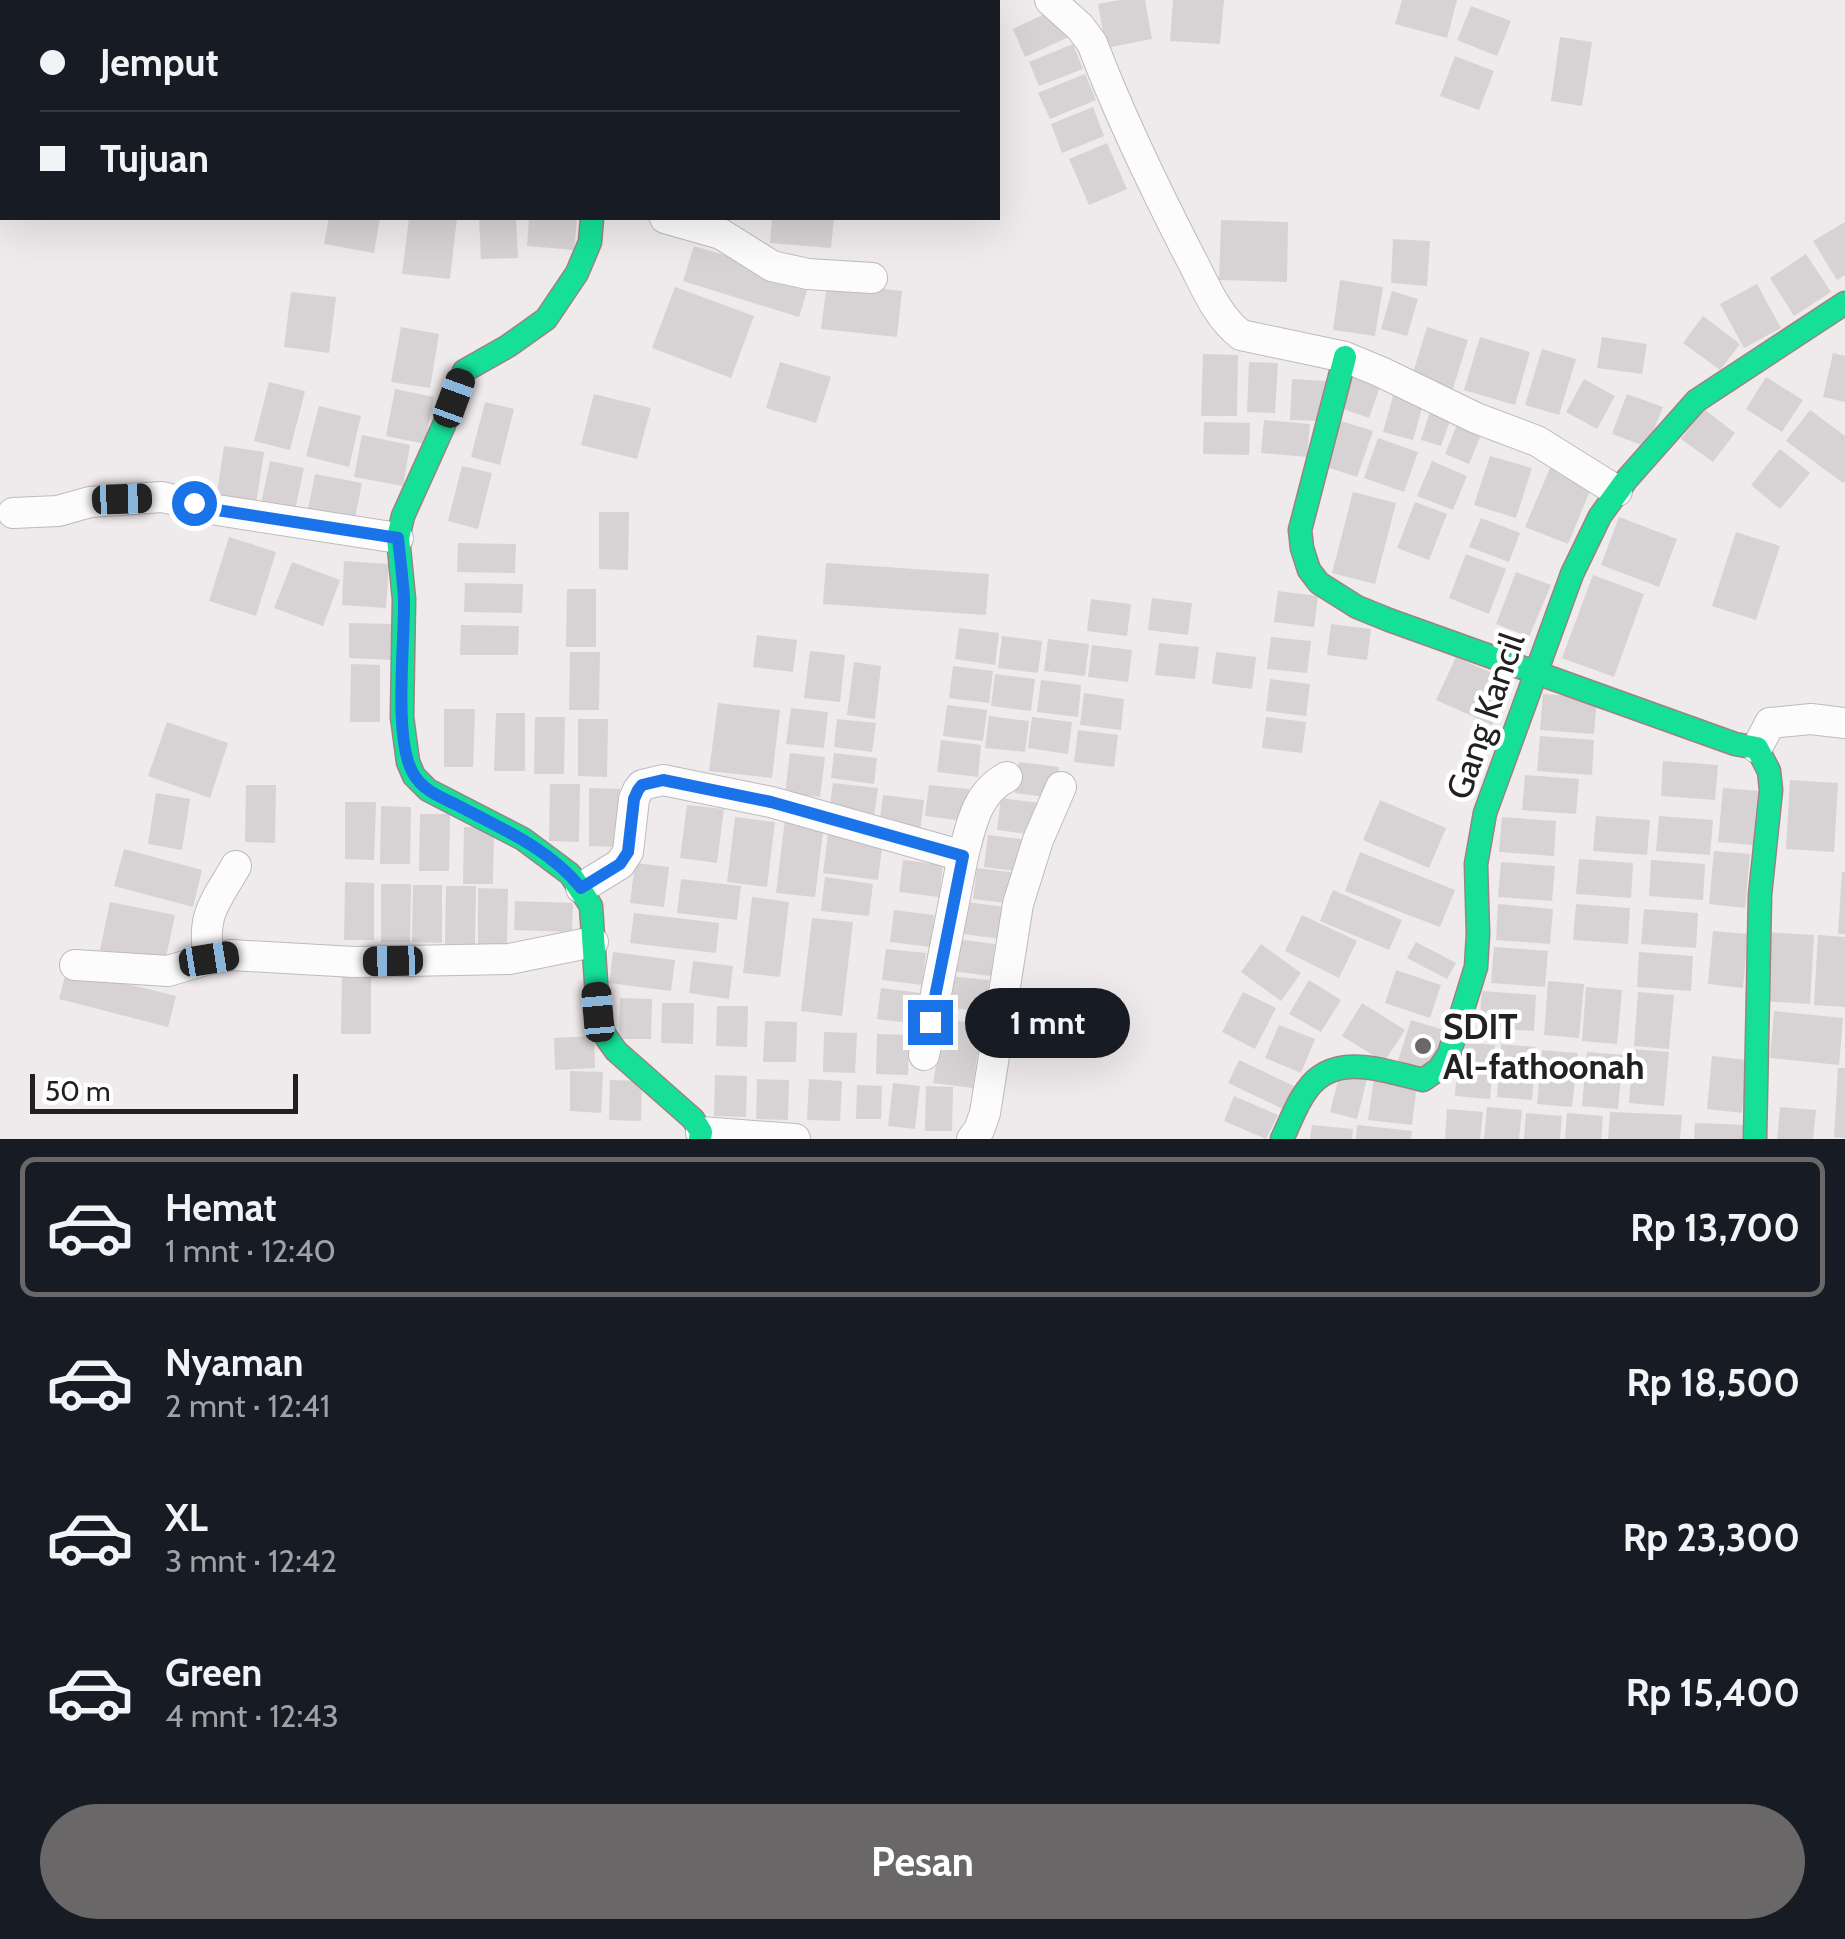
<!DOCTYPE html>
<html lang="id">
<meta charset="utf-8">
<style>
:root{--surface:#171b24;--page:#20242c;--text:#f1f3f6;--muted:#9ea1a6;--line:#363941;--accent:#696768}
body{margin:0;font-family:Cabin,sans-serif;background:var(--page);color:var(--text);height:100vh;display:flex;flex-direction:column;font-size:38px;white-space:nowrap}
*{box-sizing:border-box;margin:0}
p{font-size:32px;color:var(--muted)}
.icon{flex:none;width:55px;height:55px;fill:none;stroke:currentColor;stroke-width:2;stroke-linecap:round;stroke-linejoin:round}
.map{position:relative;height:1139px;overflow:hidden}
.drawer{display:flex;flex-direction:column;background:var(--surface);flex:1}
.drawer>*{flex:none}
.top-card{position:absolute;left:0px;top:0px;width:1000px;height:220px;box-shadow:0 10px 40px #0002;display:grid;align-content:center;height:220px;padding:0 40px;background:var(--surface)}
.scale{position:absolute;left:30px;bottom:25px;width:268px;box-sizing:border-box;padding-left:10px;border:5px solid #212121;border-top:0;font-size:28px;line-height:35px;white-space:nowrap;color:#212121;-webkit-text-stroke:8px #fff;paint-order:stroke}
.end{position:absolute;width:45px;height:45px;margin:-22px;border:12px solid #1a73e8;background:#fff;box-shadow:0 0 0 5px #fff}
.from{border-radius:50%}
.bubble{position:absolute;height:70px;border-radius:35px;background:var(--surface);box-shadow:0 10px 40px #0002;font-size:32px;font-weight:700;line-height:70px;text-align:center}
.car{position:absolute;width:30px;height:60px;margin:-30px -15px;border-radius:12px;box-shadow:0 0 8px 2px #0007;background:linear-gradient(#222 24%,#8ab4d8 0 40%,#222 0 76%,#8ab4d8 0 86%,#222 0)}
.top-card b{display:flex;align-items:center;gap:35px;height:95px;font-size:38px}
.top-card b+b{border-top:2px solid var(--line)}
.top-card i{width:25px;height:25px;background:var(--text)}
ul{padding:18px 0 0;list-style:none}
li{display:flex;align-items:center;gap:30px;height:140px;margin:0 20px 15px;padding:0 20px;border:5px solid transparent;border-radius:15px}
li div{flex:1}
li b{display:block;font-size:38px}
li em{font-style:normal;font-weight:700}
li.selected{border-color:var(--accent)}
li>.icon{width:90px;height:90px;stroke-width:1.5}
.button{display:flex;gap:20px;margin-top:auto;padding:20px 40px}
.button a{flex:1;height:115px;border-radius:60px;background:var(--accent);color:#fff;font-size:40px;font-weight:700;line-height:115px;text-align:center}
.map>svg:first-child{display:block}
.building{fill:#d7d3d5}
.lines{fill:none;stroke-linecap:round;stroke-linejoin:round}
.street-casing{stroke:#bebbbc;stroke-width:32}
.fast-casing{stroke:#998483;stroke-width:25}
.street{stroke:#fdfcfc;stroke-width:30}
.fast{stroke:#16e098;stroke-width:22}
.route{stroke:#1a73e8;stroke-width:12}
.poi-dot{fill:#696768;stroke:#fff;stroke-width:4}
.labels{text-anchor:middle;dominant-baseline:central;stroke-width:9;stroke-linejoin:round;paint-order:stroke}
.street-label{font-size:35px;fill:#212121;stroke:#fff}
.poi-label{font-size:35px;font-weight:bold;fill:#212121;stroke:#fff;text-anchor:start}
</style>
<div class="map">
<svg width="1845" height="1139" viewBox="0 0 1845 1139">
<rect width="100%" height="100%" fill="#efeaec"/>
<g class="building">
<polygon points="1120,0 1145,0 1152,39 1106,48 1098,4"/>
<polygon points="1173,0 1224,0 1220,44 1170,41"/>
<polygon points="1402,0 1457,0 1447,38 1395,24"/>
<polygon points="1471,6 1511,21 1497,56 1457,40"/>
<polygon points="1055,9 1069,37 1025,57 1013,29"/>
<polygon points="1560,37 1592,42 1582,106 1551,101"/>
<polygon points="1073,44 1083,69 1039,86 1029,62"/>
<polygon points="1455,56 1494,71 1479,110 1440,96"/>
<polygon points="1085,74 1096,100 1050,119 1038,93"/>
<polygon points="1093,107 1104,136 1062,153 1051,124"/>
<polygon points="1107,143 1127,189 1089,205 1069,159"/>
<polygon points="329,218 380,218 374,253 324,244"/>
<polygon points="409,218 457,218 450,279 402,274"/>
<polygon points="479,218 516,218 518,258 481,259"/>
<polygon points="529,218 577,218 574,250 527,246"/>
<polygon points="772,218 834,218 831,248 770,243"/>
<polygon points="1221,220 1288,222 1287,282 1219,280"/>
<polygon points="1845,222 1845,275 1837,280 1813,241"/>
<polygon points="1393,239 1430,241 1427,286 1391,283"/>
<polygon points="694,246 810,281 799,317 683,281"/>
<polygon points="1806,254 1831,292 1794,316 1770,278"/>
<polygon points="1340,280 1383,287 1375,336 1333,330"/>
<polygon points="827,282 902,291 897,337 821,329"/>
<polygon points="1757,284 1781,328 1744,348 1720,304"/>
<polygon points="675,287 754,316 731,378 652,348"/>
<polygon points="1392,291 1418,299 1407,336 1381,329"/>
<polygon points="291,292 336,297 329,353 284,347"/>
<polygon points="1703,316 1740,344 1720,370 1683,343"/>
<polygon points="401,327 439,334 430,388 391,382"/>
<polygon points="1427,327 1468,340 1453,389 1412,376"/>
<polygon points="1480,337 1530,352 1515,405 1464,390"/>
<polygon points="1602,337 1647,344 1642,374 1597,368"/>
<polygon points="1542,349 1576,359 1559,415 1525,405"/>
<polygon points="1833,353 1845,356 1845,402 1823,397"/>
<polygon points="1203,354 1238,355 1237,416 1201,416"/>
<polygon points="780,362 831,377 816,423 766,408"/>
<polygon points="1249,362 1278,363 1275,413 1247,412"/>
<polygon points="1349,370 1382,381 1369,418 1337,407"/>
<polygon points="1766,377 1803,400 1782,432 1746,409"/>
<polygon points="1292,379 1326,381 1325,421 1290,420"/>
<polygon points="1584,379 1615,396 1597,429 1566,412"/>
<polygon points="269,382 305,391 290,450 254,441"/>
<polygon points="395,389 434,397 425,444 386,436"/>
<polygon points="1394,393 1424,401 1413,440 1383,432"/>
<polygon points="594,394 651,408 637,459 581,445"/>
<polygon points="1627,394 1663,407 1647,447 1612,434"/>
<polygon points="485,402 514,409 500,465 471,457"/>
<polygon points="319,406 361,416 349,467 306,456"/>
<polygon points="1431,408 1452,415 1441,446 1421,440"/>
<polygon points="1704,409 1735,433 1713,462 1681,439"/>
<polygon points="1810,410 1845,436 1845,481 1843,483 1786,441"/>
<polygon points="1264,420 1310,424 1307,457 1261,453"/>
<polygon points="1338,420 1373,431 1357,477 1323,466"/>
<polygon points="1459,420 1483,430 1469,464 1445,454"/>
<polygon points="1204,422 1250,423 1249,455 1203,454"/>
<polygon points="362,435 410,445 403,486 354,477"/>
<polygon points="1378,438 1418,452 1404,492 1364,478"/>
<polygon points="224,446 264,452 256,504 216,499"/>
<polygon points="1780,449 1810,473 1780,509 1751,485"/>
<polygon points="1490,456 1532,468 1516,518 1474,505"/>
<polygon points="270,461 304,468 294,515 260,508"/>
<polygon points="1432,461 1467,476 1453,510 1417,496"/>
<polygon points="462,466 492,473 478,529 448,521"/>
<polygon points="1550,468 1592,486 1568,544 1525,527"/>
<polygon points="315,474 362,483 354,523 307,514"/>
<polygon points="1353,492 1396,503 1375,584 1332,573"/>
<polygon points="1415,502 1447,514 1429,560 1397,548"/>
<polygon points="599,512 629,512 628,570 599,569"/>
<polygon points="1619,517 1677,539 1659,587 1601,565"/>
<polygon points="1481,518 1520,533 1509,562 1469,547"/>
<polygon points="1736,532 1780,546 1756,620 1712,606"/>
<polygon points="229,537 276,552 256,616 209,601"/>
<polygon points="458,543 516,544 515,573 457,572"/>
<polygon points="1466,554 1506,569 1489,614 1449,598"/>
<polygon points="344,561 389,564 386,608 342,605"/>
<polygon points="292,562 340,580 323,626 274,608"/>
<polygon points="826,563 989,574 986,615 823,604"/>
<polygon points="1516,572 1551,585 1529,637 1496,624"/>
<polygon points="1593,575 1644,594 1614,677 1562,658"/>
<polygon points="465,583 523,584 522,613 464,612"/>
<polygon points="567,589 596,589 596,647 566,647"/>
<polygon points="1278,591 1318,596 1314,627 1274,622"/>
<polygon points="1152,598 1192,603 1188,635 1148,630"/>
<polygon points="1091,599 1131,604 1127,636 1087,631"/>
<polygon points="349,623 394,624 393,660 349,658"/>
<polygon points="1331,624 1371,629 1367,660 1327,655"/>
<polygon points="461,625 519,626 518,655 460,655"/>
<polygon points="959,628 999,633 995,665 955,659"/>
<polygon points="757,635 797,640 793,672 753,667"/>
<polygon points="1002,636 1042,641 1038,673 998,668"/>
<polygon points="1271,637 1311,641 1307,673 1267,669"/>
<polygon points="1048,639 1089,644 1085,676 1044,671"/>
<polygon points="1159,643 1199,647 1195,679 1155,675"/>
<polygon points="1092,645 1132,650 1128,682 1088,677"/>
<polygon points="810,651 845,655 840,702 804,698"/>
<polygon points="570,652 600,652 599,710 569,710"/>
<polygon points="1216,652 1256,657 1252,689 1212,684"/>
<polygon points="1456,657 1512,682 1492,725 1436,700"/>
<polygon points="854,662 881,666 875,719 847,715"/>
<polygon points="351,664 380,665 380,722 350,722"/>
<polygon points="953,666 993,671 989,703 949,698"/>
<polygon points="995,674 1035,679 1031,711 991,706"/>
<polygon points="1270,679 1310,684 1306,716 1266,711"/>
<polygon points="1041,680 1081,685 1078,717 1037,712"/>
<polygon points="1084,693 1124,699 1121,730 1080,725"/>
<polygon points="1543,694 1597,698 1594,734 1540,730"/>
<polygon points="718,703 780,710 772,778 709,771"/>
<polygon points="947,705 987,710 983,741 943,736"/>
<polygon points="791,708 828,712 824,748 786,744"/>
<polygon points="444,709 475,709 473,767 444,767"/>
<polygon points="496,713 525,713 525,771 494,771"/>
<polygon points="989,716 1029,721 1025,752 985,748"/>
<polygon points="535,717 565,717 564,774 534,774"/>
<polygon points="1032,717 1072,722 1068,754 1028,748"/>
<polygon points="1266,717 1306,722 1302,753 1262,748"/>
<polygon points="578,719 608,719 607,777 578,776"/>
<polygon points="837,719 876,723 872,752 834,747"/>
<polygon points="167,722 228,743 210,798 148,776"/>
<polygon points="1078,730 1118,735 1114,767 1074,762"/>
<polygon points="1540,736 1594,740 1592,775 1537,771"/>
<polygon points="941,740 981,745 978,777 937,772"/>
<polygon points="790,753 825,757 820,797 785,793"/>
<polygon points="834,753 877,758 874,784 831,778"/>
<polygon points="1663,761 1718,765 1715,800 1661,796"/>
<polygon points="1019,762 1059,767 1055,798 1015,793"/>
<polygon points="1525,775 1579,779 1576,814 1522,810"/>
<polygon points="1790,780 1838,783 1834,852 1786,849"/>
<polygon points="833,783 878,788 874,818 829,813"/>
<polygon points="550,784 580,784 579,842 549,841"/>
<polygon points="246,785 276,785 275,843 245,842"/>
<polygon points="929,785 969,789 965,821 925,816"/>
<polygon points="589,788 620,789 618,847 589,846"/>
<polygon points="1723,788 1758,791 1753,845 1718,842"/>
<polygon points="156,793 190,799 182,850 148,844"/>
<polygon points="883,795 924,800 920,832 879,826"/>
<polygon points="1001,798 1041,803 1037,835 997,830"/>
<polygon points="1380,800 1446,828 1429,868 1363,840"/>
<polygon points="345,802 376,802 374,860 345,859"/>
<polygon points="687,805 724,809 717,863 680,858"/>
<polygon points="381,806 411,807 410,864 380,864"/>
<polygon points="420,814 450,814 449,871 419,871"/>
<polygon points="1596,816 1650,820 1647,855 1593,851"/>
<polygon points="1659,816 1713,820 1710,855 1656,851"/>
<polygon points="735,817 775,822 767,887 727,882"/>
<polygon points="1502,817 1556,821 1554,856 1499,852"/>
<polygon points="785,819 824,824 815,897 776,893"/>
<polygon points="464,827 494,827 493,884 463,884"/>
<polygon points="828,834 883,840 878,880 823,873"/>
<polygon points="988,835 1028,840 1024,872 984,867"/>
<polygon points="124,849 202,870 193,907 114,886"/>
<polygon points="1714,851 1750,854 1745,908 1709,904"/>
<polygon points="1360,852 1455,890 1440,927 1345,891"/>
<polygon points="1579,859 1633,863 1631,898 1576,894"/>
<polygon points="903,860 943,865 939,897 899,892"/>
<polygon points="1651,860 1705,864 1703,900 1649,896"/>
<polygon points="1501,862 1555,866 1552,901 1498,897"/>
<polygon points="635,863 669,867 664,907 630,903"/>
<polygon points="977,868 1017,873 1013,904 973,899"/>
<polygon points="1842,872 1845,872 1845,934 1838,934"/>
<polygon points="825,877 873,884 869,916 821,911"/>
<polygon points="681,879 741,886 737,920 677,913"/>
<polygon points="345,882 374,883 374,940 344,940"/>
<polygon points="381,884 411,884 410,942 381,942"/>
<polygon points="413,885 442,885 442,943 412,942"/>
<polygon points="446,886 476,886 475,944 445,944"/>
<polygon points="478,888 508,889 507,946 478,946"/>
<polygon points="1333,890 1402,920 1389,950 1320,921"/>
<polygon points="752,897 789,902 780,977 743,973"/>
<polygon points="515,901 573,903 572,932 514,930"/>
<polygon points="110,902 175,915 165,962 100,950"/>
<polygon points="966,902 1006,907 1002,939 962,934"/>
<polygon points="1498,904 1553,909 1550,944 1496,940"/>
<polygon points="1576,904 1630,908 1628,944 1573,940"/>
<polygon points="1644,909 1698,913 1696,948 1641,944"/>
<polygon points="894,910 934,915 931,947 890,942"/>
<polygon points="634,913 719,923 716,953 630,943"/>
<polygon points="1302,915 1357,941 1339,978 1285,951"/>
<polygon points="812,918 853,922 842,1016 801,1011"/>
<polygon points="1713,931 1748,934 1743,988 1708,984"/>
<polygon points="1766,932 1814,935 1810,1004 1762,1001"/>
<polygon points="1818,935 1845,937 1845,1007 1814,1005"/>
<polygon points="955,939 995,944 991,976 951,971"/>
<polygon points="1416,942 1456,963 1447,979 1407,958"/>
<polygon points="1261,944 1301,973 1281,1001 1241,972"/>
<polygon points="1494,947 1548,951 1545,987 1491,983"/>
<polygon points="886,949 926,953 922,985 882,980"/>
<polygon points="613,952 675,960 671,991 609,983"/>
<polygon points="1639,952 1693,956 1691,991 1637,987"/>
<polygon points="693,961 733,966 729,999 689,993"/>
<polygon points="67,969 176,996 168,1027 59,999"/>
<polygon points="1396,970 1441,985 1430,1018 1385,1003"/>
<polygon points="342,976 371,977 371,1034 341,1034"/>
<polygon points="949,976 989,980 985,1012 945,1007"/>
<polygon points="1309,980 1341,1000 1321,1032 1289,1014"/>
<polygon points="1548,981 1584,984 1579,1038 1544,1035"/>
<polygon points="1586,987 1622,990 1617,1044 1582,1041"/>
<polygon points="881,988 921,993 917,1024 877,1019"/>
<polygon points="1482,991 1536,995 1534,1031 1479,1027"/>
<polygon points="1243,992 1276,1008 1255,1049 1222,1032"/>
<polygon points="1638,992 1674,995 1669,1049 1634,1046"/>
<polygon points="620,998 652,999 651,1039 619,1039"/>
<polygon points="662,1003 694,1003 693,1044 661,1043"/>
<polygon points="1362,1003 1405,1030 1384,1062 1342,1036"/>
<polygon points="717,1006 748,1006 747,1047 716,1046"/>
<polygon points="1774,1011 1843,1018 1839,1065 1770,1058"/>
<polygon points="944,1019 984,1024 980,1055 977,1055 973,1088 933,1083"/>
<polygon points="1411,1020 1444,1030 1431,1071 1398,1061"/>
<polygon points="765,1021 797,1022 796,1062 763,1062"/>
<polygon points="1279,1025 1315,1039 1301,1073 1265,1058"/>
<polygon points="824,1032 857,1033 855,1073 823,1072"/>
<polygon points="877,1034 909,1035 908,1075 876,1074"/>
<polygon points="594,1036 595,1068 555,1070 554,1038"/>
<polygon points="1459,1042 1495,1045 1490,1099 1455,1096"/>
<polygon points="1501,1044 1536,1047 1532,1100 1497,1097"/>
<polygon points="1633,1049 1669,1052 1664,1106 1629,1103"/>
<polygon points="1542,1050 1578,1053 1572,1107 1537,1104"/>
<polygon points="1587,1052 1623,1055 1618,1109 1582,1106"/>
<polygon points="1712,1056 1748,1060 1742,1113 1707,1109"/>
<polygon points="1239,1060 1294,1086 1283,1109 1228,1083"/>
<polygon points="1838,1068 1845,1068 1845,1138 1834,1137"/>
<polygon points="570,1071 603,1072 601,1113 570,1111"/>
<polygon points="1340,1073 1367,1079 1357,1119 1330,1112"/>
<polygon points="715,1075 747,1076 746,1117 714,1116"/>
<polygon points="1374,1078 1417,1084 1412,1125 1368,1120"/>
<polygon points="757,1079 789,1080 788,1120 756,1119"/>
<polygon points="809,1079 842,1081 840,1121 807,1120"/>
<polygon points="610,1080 642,1081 641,1121 609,1120"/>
<polygon points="893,1083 920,1086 915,1129 888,1126"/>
<polygon points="857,1085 882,1086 881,1119 856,1119"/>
<polygon points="926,1086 953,1087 952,1131 925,1131"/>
<polygon points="1234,1096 1278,1115 1266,1139 1224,1121"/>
<polygon points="1487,1107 1522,1110 1519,1139 1484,1139"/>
<polygon points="1780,1107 1816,1110 1813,1139 1777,1139"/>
<polygon points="1447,1109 1483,1112 1480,1139 1445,1139"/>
<polygon points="1610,1112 1682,1115 1680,1139 1608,1139"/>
<polygon points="1526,1113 1562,1116 1560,1139 1524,1139"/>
<polygon points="1567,1113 1603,1116 1601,1139 1565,1139"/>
<polygon points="1695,1123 1749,1125 1748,1139 1694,1139"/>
<polygon points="1312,1125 1353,1129 1352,1139 1310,1139"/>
<polygon points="1357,1125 1412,1131 1411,1139 1356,1139"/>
</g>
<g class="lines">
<defs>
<g id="street">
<polyline points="593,0 593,2"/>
<path d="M1050,0L1080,27L1092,43C1120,117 1154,187 1190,257C1204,283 1216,316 1241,335L1345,357L1381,372L1476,418L1537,441L1617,491"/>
<polyline points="665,218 721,234 772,266 808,274 872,278"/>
<polyline points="13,513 58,511 90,502 162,497 217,510 398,538"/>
<polyline points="1757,748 1770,723 1811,719 1845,723"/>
<polyline points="581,888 620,864 628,852 634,799 638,790 642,785 663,780 771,802 963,856"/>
<path d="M209,959C201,914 215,903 236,866"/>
<polyline points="75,965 168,971 209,959 231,955 354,962 509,959 593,942"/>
<path d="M924,1055L963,856C971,825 977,792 1007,777"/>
<polyline points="701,1132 795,1139"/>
<polyline points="972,1139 979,1130 985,1113 1018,904 1038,840 1061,787"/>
</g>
<g id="fast">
<polyline points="592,218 590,242 577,273 546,319 508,346 464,371 444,425 403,516 398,538 404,599 402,717 408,762 414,776 428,790 523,839 570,874 591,906 598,1012 604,1034 616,1051 693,1119 701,1132 700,1139"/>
<polyline points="1345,357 1300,530 1302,548 1309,570 1319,583 1357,607 1389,620 1735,744 1757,748 1769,771 1771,790 1760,895 1755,1139"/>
<path d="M1282,1139C1290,1123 1296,1104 1307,1090C1334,1051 1385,1071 1423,1080L1439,1069L1449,1054L1476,967L1478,934L1476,864L1485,813L1572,574L1600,516L1627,479L1696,401L1845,303"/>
</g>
</defs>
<use href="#street" class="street-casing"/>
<use href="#fast" class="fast-casing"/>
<use href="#street" class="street"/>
<use href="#fast" class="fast"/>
</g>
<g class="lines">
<path class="route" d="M194,503L217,510L398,538C400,558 403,579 404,599C405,641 393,739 413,773C421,789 440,797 455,804C500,828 549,848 581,888L620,864L628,852L634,799L638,790L642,785L663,780L771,802L963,856L930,1022"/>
</g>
<circle class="poi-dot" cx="1423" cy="1046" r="10"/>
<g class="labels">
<g class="street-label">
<text transform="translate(1485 716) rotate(-71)">Gang Kancil</text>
</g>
<g class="poi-label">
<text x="1443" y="1026">SDIT<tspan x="1443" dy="40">Al-fathoonah</tspan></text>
</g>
</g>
</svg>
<div class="scale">50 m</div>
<i class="end from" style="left:194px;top:503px"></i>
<i class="end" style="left:930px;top:1022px"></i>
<div class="bubble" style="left:965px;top:988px;width:165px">1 mnt</div>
<i class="car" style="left:454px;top:398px;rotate:20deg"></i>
<i class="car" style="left:122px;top:499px;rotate:88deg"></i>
<i class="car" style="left:209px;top:959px;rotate:81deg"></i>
<i class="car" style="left:393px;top:961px;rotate:269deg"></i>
<i class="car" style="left:598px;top:1012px;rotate:355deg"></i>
<div class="top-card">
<b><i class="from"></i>Jemput</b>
<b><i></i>Tujuan</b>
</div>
</div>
<section class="drawer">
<ul>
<li class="selected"><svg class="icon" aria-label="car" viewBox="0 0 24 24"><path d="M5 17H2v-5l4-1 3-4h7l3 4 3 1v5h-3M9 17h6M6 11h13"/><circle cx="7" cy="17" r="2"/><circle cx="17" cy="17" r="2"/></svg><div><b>Hemat</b><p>1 mnt · 12:40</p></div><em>Rp 13,700</em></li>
<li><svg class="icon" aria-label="car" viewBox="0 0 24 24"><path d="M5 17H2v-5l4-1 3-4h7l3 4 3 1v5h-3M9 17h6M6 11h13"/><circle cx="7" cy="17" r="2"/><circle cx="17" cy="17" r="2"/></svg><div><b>Nyaman</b><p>2 mnt · 12:41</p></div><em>Rp 18,500</em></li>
<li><svg class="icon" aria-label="car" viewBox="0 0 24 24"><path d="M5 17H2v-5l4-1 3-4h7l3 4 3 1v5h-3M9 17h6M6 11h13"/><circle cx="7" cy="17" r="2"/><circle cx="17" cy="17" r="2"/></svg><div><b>XL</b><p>3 mnt · 12:42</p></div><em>Rp 23,300</em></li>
<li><svg class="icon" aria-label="car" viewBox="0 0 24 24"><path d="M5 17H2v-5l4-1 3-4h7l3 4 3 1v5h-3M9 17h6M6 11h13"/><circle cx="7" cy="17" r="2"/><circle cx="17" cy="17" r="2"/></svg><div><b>Green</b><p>4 mnt · 12:43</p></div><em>Rp 15,400</em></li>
</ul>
<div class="button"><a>Pesan</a></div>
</section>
